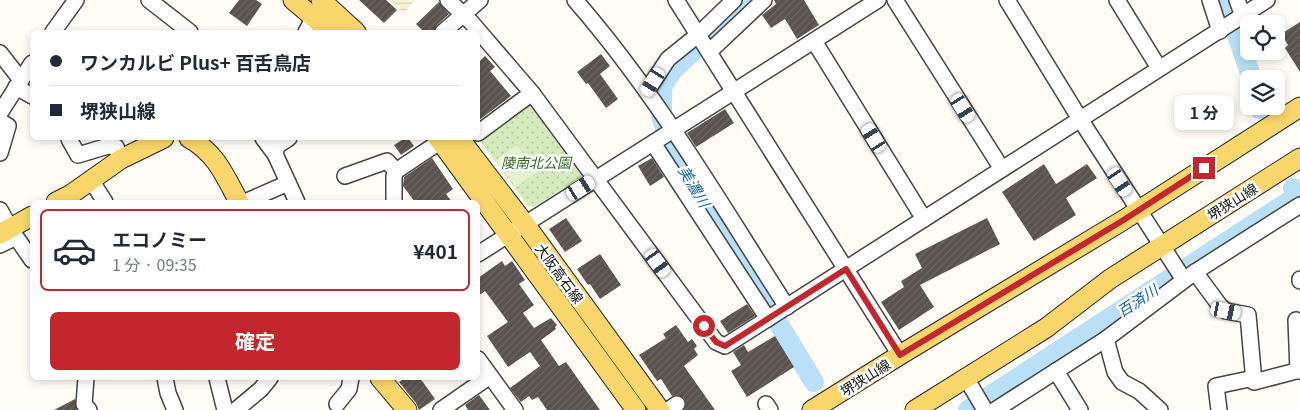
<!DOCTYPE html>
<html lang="ja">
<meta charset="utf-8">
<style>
:root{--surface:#fff;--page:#f6f6f7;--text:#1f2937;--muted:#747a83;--line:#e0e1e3;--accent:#c4262e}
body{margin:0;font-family:Georgia,"Noto Sans JP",serif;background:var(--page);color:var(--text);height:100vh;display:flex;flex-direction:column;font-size:19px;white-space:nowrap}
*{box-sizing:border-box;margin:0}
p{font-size:16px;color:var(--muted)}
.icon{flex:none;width:28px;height:28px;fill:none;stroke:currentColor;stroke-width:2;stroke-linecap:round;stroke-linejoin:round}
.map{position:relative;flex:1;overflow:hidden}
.sheet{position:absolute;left:30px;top:200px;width:450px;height:180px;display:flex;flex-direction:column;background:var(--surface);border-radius:8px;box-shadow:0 2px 8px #0003}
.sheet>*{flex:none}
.hud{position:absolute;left:30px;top:30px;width:450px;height:110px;border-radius:8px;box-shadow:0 2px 8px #0003;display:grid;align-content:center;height:110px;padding:0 20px;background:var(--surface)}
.buttons{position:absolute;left:1240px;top:15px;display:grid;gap:10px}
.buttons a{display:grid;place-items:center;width:45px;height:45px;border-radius:8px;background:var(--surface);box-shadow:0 2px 8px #0003;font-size:25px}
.end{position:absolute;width:22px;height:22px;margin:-11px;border:6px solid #c4262e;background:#fff;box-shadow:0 0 0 2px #fff}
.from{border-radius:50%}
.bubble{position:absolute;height:35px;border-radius:8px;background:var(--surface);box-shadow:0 2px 8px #0003;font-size:16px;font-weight:700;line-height:35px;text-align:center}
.car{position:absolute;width:15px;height:30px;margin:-15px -8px;border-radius:6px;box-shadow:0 0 4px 1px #0007;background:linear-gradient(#fff 24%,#345 0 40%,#fff 0 76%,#345 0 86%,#fff 0)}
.hud b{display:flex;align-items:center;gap:18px;height:48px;font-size:19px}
.hud b+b{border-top:1px solid var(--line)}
.hud i{width:12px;height:12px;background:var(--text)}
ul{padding:9px 0 0;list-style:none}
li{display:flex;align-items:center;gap:15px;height:82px;margin:0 10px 8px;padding:0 10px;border:2px solid transparent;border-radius:8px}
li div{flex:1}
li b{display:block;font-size:19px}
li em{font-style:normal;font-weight:700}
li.active{border-color:var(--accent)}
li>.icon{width:45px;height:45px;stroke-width:1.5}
.button{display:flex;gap:10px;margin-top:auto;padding:10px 20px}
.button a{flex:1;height:58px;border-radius:8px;background:var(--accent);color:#fff;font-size:20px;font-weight:700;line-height:58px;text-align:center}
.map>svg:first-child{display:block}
.farmland{fill:url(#farmland-rules)}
.park{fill:url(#park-dots)}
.pitch{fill:#e6f2cf}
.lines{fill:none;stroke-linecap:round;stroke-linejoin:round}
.river{stroke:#b9e0f7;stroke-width:20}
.building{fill:url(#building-hatch)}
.minor-casing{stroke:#444;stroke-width:18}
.major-casing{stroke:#222;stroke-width:21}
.minor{stroke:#fff;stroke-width:15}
.major{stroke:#f9d66b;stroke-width:19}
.route{stroke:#c4262e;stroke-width:6}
.labels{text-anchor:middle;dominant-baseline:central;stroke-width:5;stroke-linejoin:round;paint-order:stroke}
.park-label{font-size:14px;font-style:italic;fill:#2f6b1f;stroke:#fff}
.street-label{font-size:14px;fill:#111;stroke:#fff}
.water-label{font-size:15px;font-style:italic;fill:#1768a6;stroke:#fff}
</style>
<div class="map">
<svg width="1300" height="410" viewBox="0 0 1300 410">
<defs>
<pattern id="farmland-rules" width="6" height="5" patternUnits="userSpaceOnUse" patternTransform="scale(1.25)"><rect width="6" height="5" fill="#f6f3d4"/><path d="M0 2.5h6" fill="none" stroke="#d2cfb5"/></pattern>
<pattern id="park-dots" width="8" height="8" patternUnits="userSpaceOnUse" patternTransform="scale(1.25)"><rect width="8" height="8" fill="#d5ebbd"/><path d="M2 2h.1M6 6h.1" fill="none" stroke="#b6c8a1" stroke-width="1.8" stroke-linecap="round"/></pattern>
<pattern id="building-hatch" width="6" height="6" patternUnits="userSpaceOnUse" patternTransform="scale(1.25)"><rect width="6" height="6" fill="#5a524d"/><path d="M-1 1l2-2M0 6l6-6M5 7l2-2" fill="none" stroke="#6d6662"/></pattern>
</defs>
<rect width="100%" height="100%" fill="#fffdf5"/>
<polygon class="farmland" points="389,0 415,0 404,13"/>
<polygon class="park" points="531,103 582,170 581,178 534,207 528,206 478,138"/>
<polygon class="pitch" points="517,145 537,172 516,187 496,160"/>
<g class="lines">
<g class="river">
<polyline points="747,0 672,71 662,87 662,120 672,148 814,382"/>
<polyline points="1225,0 1252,79"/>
<polyline points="1259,106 1259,109"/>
<polyline points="968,410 1297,196 1293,188"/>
</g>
</g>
<g class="building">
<polygon points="239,0 256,0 262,4 247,26 229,13"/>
<polygon points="359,0 386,0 397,10 384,23"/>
<polygon points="774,0 804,0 819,25 797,39 785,19 771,28 762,15 776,4"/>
<polygon points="439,2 449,14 437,25 434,32 424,32 416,24"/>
<polygon points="1300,22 1300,72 1285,48 1288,45 1281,34"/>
<polygon points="601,54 610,66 600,74 618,99 606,108 588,83 586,84 577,72"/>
<polygon points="485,56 495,67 490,71 511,96 478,121 478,63"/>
<polygon points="725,109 734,123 696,147 687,133"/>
<polygon points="405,138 408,138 414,146 401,155 394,145"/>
<polygon points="432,158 453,189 446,194 452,202 415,202 403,186 404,177"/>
<polygon points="652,158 664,177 650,186 638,166"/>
<polygon points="1044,164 1056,184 1087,164 1097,178 1066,198 1076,215 1034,241 1002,192"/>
<polygon points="566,218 582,241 565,252 549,229"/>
<polygon points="987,218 1000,244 920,285 934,307 899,330 881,302 904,287 901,281 922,268 915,254"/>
<polygon points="600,254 621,285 600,299 590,284 588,285 577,269"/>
<polygon points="502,261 505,266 512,261 525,280 519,284 534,305 523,313 534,328 551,318 557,325 555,327 556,329 541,340 559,366 566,362 600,410 547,410 538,397 532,400 529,396 521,402 510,388 540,366 530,352 508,367 487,336 508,322 485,291 478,296 478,278"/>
<polygon points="747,304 755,316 728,333 720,321"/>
<polygon points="676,325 688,342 692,339 697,346 694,349 698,355 684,366 715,410 684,410 686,404 684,398 677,395 672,396 661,379 657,381 639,355 666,338 663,334"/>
<polygon points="775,336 794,367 747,397 731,371 741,365 733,352 744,345 748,352"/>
<polygon points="405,378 420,378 435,399 419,410 416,403 399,382"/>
<polygon points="479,395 490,410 468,410 465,405"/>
<polygon points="75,399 77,410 54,410"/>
</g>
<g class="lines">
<defs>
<g id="minor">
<polyline points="149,0 190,32"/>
<polyline points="448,0 471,22 532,93 716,342 725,346 1267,0"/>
<path d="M575,0C657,94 720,203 787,307"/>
<polyline points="676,0 900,355"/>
<polyline points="895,0 1002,169"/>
<polyline points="1007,0 1080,119 1184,280"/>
<polyline points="1117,0 1159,68"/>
<polyline points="1210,0 1220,31"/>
<polyline points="1237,0 1243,16"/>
<polyline points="53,32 76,0"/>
<polyline points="306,32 314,17"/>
<polyline points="443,32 480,0"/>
<polyline points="814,41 924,219"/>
<polyline points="710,51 764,0"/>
<polyline points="0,53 21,80"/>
<polyline points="16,87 32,96"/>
<polyline points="647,91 668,59 699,34 734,0"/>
<polyline points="0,113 32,63"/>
<polyline points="0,121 8,126 0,153"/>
<polyline points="478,133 532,93"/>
<polyline points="263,138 275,154"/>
<polyline points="289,138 277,146 275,154 297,202"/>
<polyline points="69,139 78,155 108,146 116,147 121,159"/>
<polyline points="653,143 768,319"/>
<polyline points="345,176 387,161 396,171"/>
<polyline points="91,180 105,202"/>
<polyline points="245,202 288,183"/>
<polyline points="394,202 394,176 396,171 441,141"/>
<polyline points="0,210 10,228"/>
<polyline points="0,245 16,237 32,260"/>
<polyline points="478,254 878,0"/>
<polyline points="1195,272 1220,306 1226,311 1248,315 1254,382 1300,370"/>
<polyline points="1300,279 1300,281"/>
<polyline points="1296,320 1298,371"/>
<polyline points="478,359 515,410"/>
<polyline points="1056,371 1080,410"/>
<polyline points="86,378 84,404 89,410"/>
<polyline points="165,378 168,393 175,410"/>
<polyline points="217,378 225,410"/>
<polyline points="966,378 985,410"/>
<polyline points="337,404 349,389 351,378"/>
<polyline points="766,404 770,410"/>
<polyline points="236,410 261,389 270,378"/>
<polyline points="441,410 490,376"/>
<polyline points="668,410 677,404"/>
<polyline points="995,410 1106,339"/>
<polyline points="1160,410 1139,391 1122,382 1115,372 1106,339 1195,272 1300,205"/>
<polyline points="1219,410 1216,386 1254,378"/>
</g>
<g id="major">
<polyline points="293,0 331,32"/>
<polyline points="321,0 356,32"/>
<path d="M189,138C216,153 225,176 239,202"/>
<polyline points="438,138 636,410"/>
<polyline points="459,138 525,224 660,410"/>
<polyline points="56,202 70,195 121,159 164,138"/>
<polyline points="0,234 32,216"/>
<polyline points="380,378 407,410"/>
<polyline points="812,410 900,355 1122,221 1300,107"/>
<polyline points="915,410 1046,328 1110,279 1300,158"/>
</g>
</defs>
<use href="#minor" class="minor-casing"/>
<use href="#major" class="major-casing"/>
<use href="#minor" class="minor"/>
<use href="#major" class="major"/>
</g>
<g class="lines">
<polyline class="route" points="704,326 716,342 725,346 846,269 900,355 1122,221 1204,168"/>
</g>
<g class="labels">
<g class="park-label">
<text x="536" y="162">陵南北公園</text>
</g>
<g class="street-label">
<text transform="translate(1232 201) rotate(-32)">堺狭山線</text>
<text transform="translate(560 273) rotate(54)">大阪高石線</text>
<text transform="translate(865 377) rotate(-32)">堺狭山線</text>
</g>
<g class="water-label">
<text transform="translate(695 186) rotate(59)">美濃川</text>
<text transform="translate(1137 300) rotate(-33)">百済川</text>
</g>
</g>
</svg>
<div class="buttons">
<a><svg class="icon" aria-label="locate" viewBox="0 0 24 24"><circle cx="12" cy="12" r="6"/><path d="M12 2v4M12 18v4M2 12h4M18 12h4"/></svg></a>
<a><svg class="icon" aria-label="layers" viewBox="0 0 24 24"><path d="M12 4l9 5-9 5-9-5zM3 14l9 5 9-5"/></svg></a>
</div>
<i class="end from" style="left:704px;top:326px"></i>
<i class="end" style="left:1204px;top:168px"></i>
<div class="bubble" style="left:1174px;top:95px;width:60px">1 分</div>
<i class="car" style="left:653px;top:82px;rotate:212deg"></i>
<i class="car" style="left:963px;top:108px;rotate:148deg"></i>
<i class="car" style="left:874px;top:138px;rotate:328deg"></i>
<i class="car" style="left:1120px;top:182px;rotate:147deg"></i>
<i class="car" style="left:581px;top:188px;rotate:57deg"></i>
<i class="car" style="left:658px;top:263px;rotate:144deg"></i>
<i class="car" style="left:1226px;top:311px;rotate:101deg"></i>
<div class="hud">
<b><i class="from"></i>ワンカルビ Plus+ 百舌鳥店</b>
<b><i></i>堺狭山線</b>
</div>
<section class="sheet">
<ul>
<li class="active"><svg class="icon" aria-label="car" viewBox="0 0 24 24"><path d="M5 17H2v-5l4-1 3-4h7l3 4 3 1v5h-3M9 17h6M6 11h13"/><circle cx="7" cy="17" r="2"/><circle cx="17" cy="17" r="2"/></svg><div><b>エコノミー</b><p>1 分 · 09:35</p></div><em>¥401</em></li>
</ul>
<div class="button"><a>確定</a></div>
</section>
</div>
